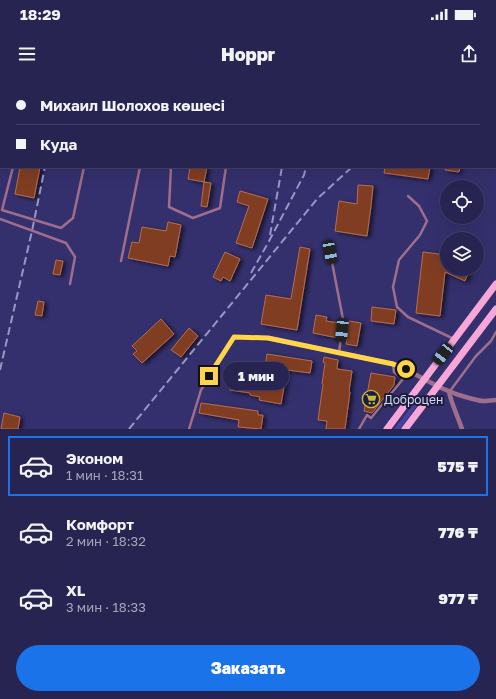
<!DOCTYPE html>
<html lang="ru">
<meta charset="utf-8">
<style>
:root{--surface:#272452;--page:#2f2c59;--text:#f1f3f6;--muted:#a4a4b8;--line:#434169;--accent:#1a73e8}
body{margin:0;font-family:"Golos Text",sans-serif;background:var(--page);color:var(--text);height:100vh;display:flex;flex-direction:column;font-size:15px;white-space:nowrap}
*{box-sizing:border-box;margin:0}
p{font-size:13px;color:var(--muted)}
.icon{flex:none;width:22px;height:22px;fill:none;stroke:currentColor;stroke-width:2;stroke-linecap:round;stroke-linejoin:round}
.map{position:relative;height:349px;overflow:hidden}
.drawer{display:flex;flex-direction:column;background:var(--surface);flex:1}
.drawer>*{flex:none}
.top-card{position:absolute;left:0px;top:0px;width:496px;height:88px;box-shadow:0 4px 16px #0002,0 0 0 1px var(--line);display:grid;align-content:center;height:88px;padding:0 16px;background:var(--surface)}
.tools{position:absolute;left:440px;top:100px;display:grid;gap:8px}
.tools a{display:grid;place-items:center;width:44px;height:44px;border-radius:50%;background:var(--surface);box-shadow:0 4px 16px #0002,0 0 0 1px var(--line);font-size:20px}
.end{position:absolute;width:18px;height:18px;margin:-9px;border:5px solid #ffd54a;background:#111;box-shadow:0 0 0 2px #111}
.from{border-radius:50%}
.bubble{position:absolute;height:28px;border-radius:14px;background:var(--surface);box-shadow:0 4px 16px #0002,0 0 0 1px var(--line);font-size:13px;font-weight:800;line-height:28px;text-align:center}
.car{position:absolute;width:12px;height:24px;margin:-12px -6px;border-radius:5px;box-shadow:0 0 3px 1px #0007;background:linear-gradient(#222 24%,#8ab4d8 0 40%,#222 0 76%,#8ab4d8 0 86%,#222 0)}
.top-card b{display:flex;align-items:center;gap:14px;height:38px;font-size:15px}
.top-card b+b{border-top:1px solid var(--line)}
.top-card i{width:10px;height:10px;background:var(--text)}
ul{padding:7px 0 0;list-style:none}
li{display:flex;align-items:center;gap:12px;height:60px;margin:0 8px 6px;padding:0 8px;border:2px solid transparent;border-radius:0px}
li div{flex:1}
li b{display:block;font-size:15px}
li em{font-style:normal;font-weight:800}
li.active{border-color:var(--accent)}
li>.icon{width:36px;height:36px;stroke-width:1.5}
.action{display:flex;gap:8px;margin-top:auto;padding:8px 16px}
.action a{flex:1;height:46px;border-radius:24px;background:var(--accent);color:#fff;font-size:16px;font-weight:800;line-height:46px;text-align:center}
.status{display:flex;justify-content:space-between;align-items:center;height:28px;padding:0 20px;background:var(--surface);direction:ltr}
.status svg{height:11px;fill:currentColor}
header{display:flex;justify-content:space-between;align-items:center;height:52px;padding:0 16px;background:var(--surface);font-size:18px;font-weight:800}
.map>svg:first-child{display:block}
.green{fill:#48409c}
.building{fill:#813d20;stroke:#b66d4f;filter:url(#shadow)}
.lines{fill:none;stroke-linecap:round;stroke-linejoin:round}
.service{stroke:#9f6e8c;stroke-width:2.5}
.minor{stroke:#9f6e8c;stroke-width:4.5}
.tertiary{stroke:#9f6e8c;stroke-width:5.5}
.primary{stroke:#f7a6d8;stroke-width:7}
.rail{stroke:#9797c6;stroke-width:2;stroke-dasharray:8 4;stroke-linecap:butt}
.route{stroke:#ffd54a;stroke-width:5}
.labels{text-anchor:middle;dominant-baseline:central;stroke-width:4;stroke-linejoin:round;paint-order:stroke}
.poi-label{font-size:12px;fill:#d2d4fa;stroke:#1e1d39;text-anchor:start}
</style>
<div class="status"><b>18:29</b><svg viewBox="0 0 49 12"><path d="M0 12V9h3v3zM5 12V6h3v6zM10 12V3h3v9zM15 12V0h3v12zM26 1h20v11H26zM47 4h2v5h-2z"/></svg></div>
<header><svg class="icon" aria-label="menu" viewBox="0 0 24 24"><path d="M4 6h16M4 12h16M4 18h16"/></svg>Hoppr<svg class="icon" aria-label="share" viewBox="0 0 24 24"><path d="M12 15V3M7 8l5-5 5 5M5 13v7h14v-7"/></svg></header>
<div class="map">
<svg width="496" height="349" viewBox="0 0 496 349">
<defs>
<filter id="shadow"><feDropShadow dx="3" dy="1.5" stdDeviation="2" flood-color="#0009"/></filter>
</defs>
<rect width="100%" height="100%" fill="#34306d"/>
<polygon class="green" points="420,316 422,319 400,349 394,349"/>
<g class="building">
<polygon points="20,87 40,87 34,118 15,114"/>
<polygon points="190,87 207,87 204,102 188,99"/>
<polygon points="385,87 430,87 428,99 384,93"/>
<polygon points="445,87 460,87 459,92 445,90"/>
<polygon points="204,102 211,103 207,127 201,126"/>
<polygon points="358,105 373,106 371,126 367,156 335,151 339,121 357,124"/>
<polygon points="240,111 268,119 252,168 236,163 249,126 237,122"/>
<polygon points="168,142 181,145 175,177 170,176 168,186 128,178 132,162 139,163 142,147 166,151"/>
<polygon points="300,167 310,169 297,250 261,244 266,215 291,219"/>
<polygon points="225,172 240,179 230,201 223,197 221,201 213,197"/>
<polygon points="423,172 447,175 445,189 470,189 465,201 445,192 440,236 416,233"/>
<polygon points="56,180 63,181 60,195 53,194"/>
<polygon points="38,221 44,222 42,236 35,235"/>
<polygon points="372,227 396,230 394,244 371,241"/>
<polygon points="316,235 327,237 326,241 340,243 338,258 313,253"/>
<polygon points="161,239 174,254 142,283 133,274 137,271 132,266"/>
<polygon points="349,241 361,243 357,266 346,264 347,259 343,259 345,244 348,245"/>
<polygon points="189,248 198,256 181,277 171,270"/>
<polygon points="267,274 312,281 310,293 287,290 281,324 259,320 260,317 250,315 250,313 230,310 231,303 253,306 254,303 262,304"/>
<polygon points="324,277 338,280 337,289 352,291 349,311 350,312 345,349 326,349 327,341 318,340 323,304 322,304 325,283 323,282"/>
<polygon points="371,293 395,297 394,305 372,333 364,331"/>
<polygon points="201,323 258,331 258,335 263,335 261,349 238,347 239,340 199,333"/>
<polygon points="4,333 20,337 18,349 1,349"/>
</g>
<g class="lines">
<g class="service">
<polyline points="34,1 34,0"/>
<polyline points="104,1 104,0"/>
<polyline points="157,1 158,0"/>
<polyline points="173,1 173,0"/>
<polyline points="240,1 240,0"/>
<polyline points="13,87 2,130 61,148 73,138 84,87"/>
<polyline points="171,87 169,127 193,138 220,128 226,87"/>
<polyline points="408,116 419,126 427,141 420,155 399,180 393,207 397,227 408,237 454,259"/>
<polyline points="0,139 66,163 75,177 70,204"/>
<polyline points="330,172 343,239 339,273"/>
<polyline points="121,181 140,87"/>
<polyline points="450,311 476,276 491,261 496,252"/>
<polyline points="189,349 201,310 234,257 268,258"/>
<polyline points="359,349 367,335 371,338 403,299 394,292 393,284"/>
</g>
<g class="minor">
<path d="M268,258L393,284C419,294 440,311 469,318C474,319 479,321 484,321C488,321 492,320 496,320"/>
<path d="M449,312C452,325 458,337 462,349"/>
</g>
<g class="tertiary">
<polyline points="472,0 476,1"/>
<polyline points="495,5 496,5"/>
</g>
<g class="primary">
<polyline points="387,349 496,204"/>
<polyline points="405,349 496,229"/>
</g>
<g class="rail">
<polyline points="272,0 273,1"/>
<polyline points="62,1 63,0"/>
<polyline points="324,1 324,0"/>
<polyline points="446,1 447,0"/>
<polyline points="270,155 282,87"/>
<polyline points="251,193 268,163 304,95 306,87"/>
<polyline points="0,290 32,151 45,87"/>
<polyline points="129,349 317,119 352,87"/>
</g>
</g>
<g class="lines">
<polyline class="route" points="209,296 234,257 268,258 393,284 406,289"/>
</g>
<defs>
<symbol id="supermarket-ring" viewBox="-11 -11 22 22"><circle r="9.5" fill="#1e1d39" stroke="#c9ba3a" stroke-width="1.5"/><path d="M-6-5.5h2.5l.6 2H6L4.5 2H-2.5L-4.4-4H-6ZM-1.5 3.2a1.3 1.3 0 1 0 .1 0ZM3 3.2a1.3 1.3 0 1 0 .1 0Z" fill="#c9ba3a"/></symbol>
</defs>
<g fill-rule="evenodd">
<use href="#supermarket-ring" x="361" y="309" width="20" height="20"/>
</g>
<g class="labels">
<g class="poi-label">
<text x="384" y="319">Доброцен</text>
</g>
</g>
</svg>
<div class="tools">
<a><svg class="icon" aria-label="locate" viewBox="0 0 24 24"><circle cx="12" cy="12" r="6"/><path d="M12 2v4M12 18v4M2 12h4M18 12h4"/></svg></a>
<a><svg class="icon" aria-label="layers" viewBox="0 0 24 24"><path d="M12 4l9 5-9 5-9-5zM3 14l9 5 9-5"/></svg></a>
</div>
<i class="end from" style="left:406px;top:289px"></i>
<i class="end" style="left:209px;top:296px"></i>
<div class="bubble" style="left:223px;top:282px;width:66px">1 мин</div>
<i class="car" style="left:330px;top:172px;rotate:169deg"></i>
<i class="car" style="left:342px;top:250px;rotate:186deg"></i>
<i class="car" style="left:443px;top:274px;rotate:218deg"></i>
<div class="top-card">
<b><i class="from"></i>Михаил Шолохов көшесі</b>
<b><i></i>Куда</b>
</div>
</div>
<section class="drawer">
<ul>
<li class="active"><svg class="icon" aria-label="car" viewBox="0 0 24 24"><path d="M5 17H2v-5l4-1 3-4h7l3 4 3 1v5h-3M9 17h6M6 11h13"/><circle cx="7" cy="17" r="2"/><circle cx="17" cy="17" r="2"/></svg><div><b>Эконом</b><p>1 мин · 18:31</p></div><em>575 ₸</em></li>
<li><svg class="icon" aria-label="car" viewBox="0 0 24 24"><path d="M5 17H2v-5l4-1 3-4h7l3 4 3 1v5h-3M9 17h6M6 11h13"/><circle cx="7" cy="17" r="2"/><circle cx="17" cy="17" r="2"/></svg><div><b>Комфорт</b><p>2 мин · 18:32</p></div><em>776 ₸</em></li>
<li><svg class="icon" aria-label="car" viewBox="0 0 24 24"><path d="M5 17H2v-5l4-1 3-4h7l3 4 3 1v5h-3M9 17h6M6 11h13"/><circle cx="7" cy="17" r="2"/><circle cx="17" cy="17" r="2"/></svg><div><b>XL</b><p>3 мин · 18:33</p></div><em>977 ₸</em></li>
</ul>
<div class="action"><a>Заказать</a></div>
</section>
